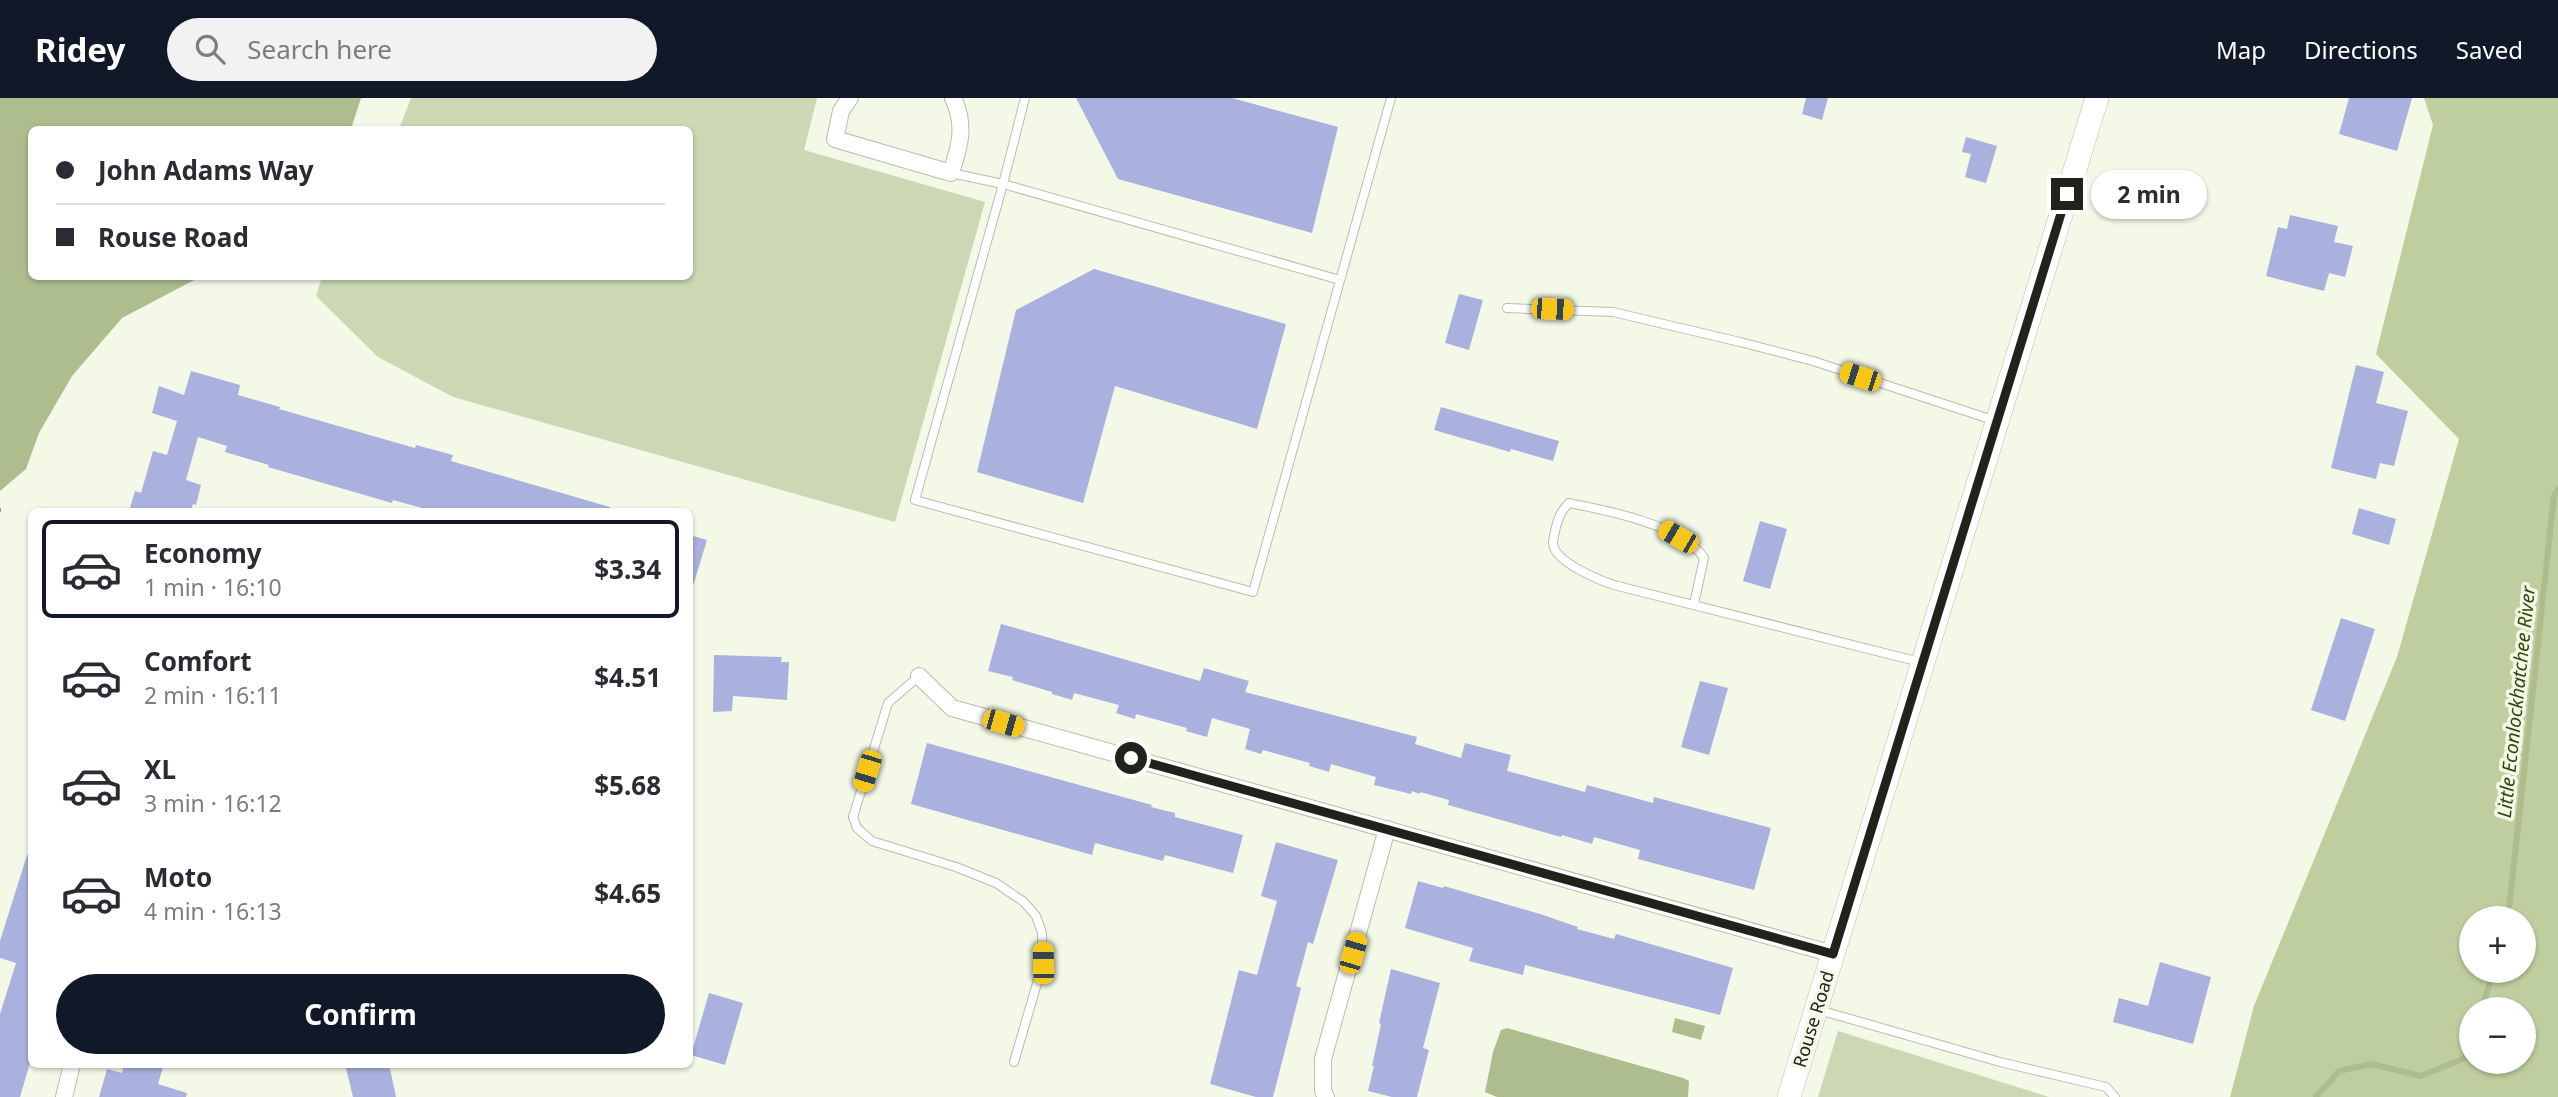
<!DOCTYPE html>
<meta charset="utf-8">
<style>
:root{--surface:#fff;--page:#f2f2f3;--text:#2b2b33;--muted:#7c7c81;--line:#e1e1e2;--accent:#111827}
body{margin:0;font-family:"Noto Sans",sans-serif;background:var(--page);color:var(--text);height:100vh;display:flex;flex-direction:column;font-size:26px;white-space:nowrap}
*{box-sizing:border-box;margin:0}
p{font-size:23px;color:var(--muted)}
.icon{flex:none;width:38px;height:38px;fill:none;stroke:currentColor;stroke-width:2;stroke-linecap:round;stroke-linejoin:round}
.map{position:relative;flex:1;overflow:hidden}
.drawer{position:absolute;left:28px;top:410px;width:665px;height:560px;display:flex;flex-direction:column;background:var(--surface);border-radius:10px;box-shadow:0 2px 5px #0004}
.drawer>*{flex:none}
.guide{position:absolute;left:28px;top:28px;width:665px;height:154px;border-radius:10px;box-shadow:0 2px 5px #0004;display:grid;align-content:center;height:154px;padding:0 28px;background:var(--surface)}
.buttons{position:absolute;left:2459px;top:808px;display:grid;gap:14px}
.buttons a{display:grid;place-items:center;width:77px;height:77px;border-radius:50%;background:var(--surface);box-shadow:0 2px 5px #0004;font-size:35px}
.end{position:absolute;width:32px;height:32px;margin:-16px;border:9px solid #20221b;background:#fff;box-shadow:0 0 0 4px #fff}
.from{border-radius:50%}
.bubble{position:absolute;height:49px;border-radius:24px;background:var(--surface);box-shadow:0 2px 5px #0004;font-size:23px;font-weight:700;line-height:49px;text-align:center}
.car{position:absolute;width:21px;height:42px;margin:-21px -10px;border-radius:9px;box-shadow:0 0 5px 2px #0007;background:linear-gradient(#f5c518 24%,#345 0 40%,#f5c518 0 76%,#345 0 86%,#f5c518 0)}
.guide b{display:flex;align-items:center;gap:24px;height:66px;font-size:26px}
.guide b+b{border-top:2px solid var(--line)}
.guide i{width:18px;height:18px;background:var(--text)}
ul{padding:12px 0 0;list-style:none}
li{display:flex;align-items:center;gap:21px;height:98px;margin:0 14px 10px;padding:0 14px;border:4px solid transparent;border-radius:10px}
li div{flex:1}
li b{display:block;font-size:26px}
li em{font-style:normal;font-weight:700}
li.active{border-color:var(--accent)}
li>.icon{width:63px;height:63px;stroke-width:1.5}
.primary-button{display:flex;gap:14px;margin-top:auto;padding:14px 28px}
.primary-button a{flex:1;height:80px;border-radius:42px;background:var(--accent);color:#fff;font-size:28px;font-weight:700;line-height:80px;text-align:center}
header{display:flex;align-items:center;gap:42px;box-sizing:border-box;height:98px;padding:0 35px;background:var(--accent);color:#fff}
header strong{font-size:33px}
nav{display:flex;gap:38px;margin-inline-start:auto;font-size:24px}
.search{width:490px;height:63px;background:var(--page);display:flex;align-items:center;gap:18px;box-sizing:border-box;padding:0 24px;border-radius:38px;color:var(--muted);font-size:26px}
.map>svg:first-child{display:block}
.green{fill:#ccd7b4}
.forest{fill:#bfce9f;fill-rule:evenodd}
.water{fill:#aebd8e}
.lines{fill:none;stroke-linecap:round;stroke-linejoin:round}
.stream{stroke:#aebd8e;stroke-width:6}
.building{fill:#abb1df}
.lane-casing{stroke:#b8bead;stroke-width:10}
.street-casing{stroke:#b8bead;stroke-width:18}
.secondary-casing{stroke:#b8bead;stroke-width:24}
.path{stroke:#8f9387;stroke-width:3.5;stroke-dasharray:7 3.5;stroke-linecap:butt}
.lane{stroke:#fff;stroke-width:8}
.street{stroke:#fff;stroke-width:16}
.secondary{stroke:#fff;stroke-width:23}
.route{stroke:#20221b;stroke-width:9}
.labels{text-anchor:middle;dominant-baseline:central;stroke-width:7;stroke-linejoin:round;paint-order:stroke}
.street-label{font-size:18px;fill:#20221b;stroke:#f3f8e7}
.water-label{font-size:19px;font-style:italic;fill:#37440e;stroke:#f3f8e7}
</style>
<header>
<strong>Ridey</strong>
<div class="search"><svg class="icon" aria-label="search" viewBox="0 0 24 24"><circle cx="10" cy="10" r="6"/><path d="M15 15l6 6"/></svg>Search here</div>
<nav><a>Map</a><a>Directions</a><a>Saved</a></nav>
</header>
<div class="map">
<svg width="2558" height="999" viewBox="0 0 2558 999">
<rect width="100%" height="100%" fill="#f3f8e7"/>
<g class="green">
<polygon points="411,0 817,0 804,52 985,104 895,424 453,299 378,259 316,198 322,179 690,178 690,32 399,31"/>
<polygon points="1838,933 2049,999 1818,999"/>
</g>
<path class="forest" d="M2424,0H2558V999H2230L2254,908L2397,559L2459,341L2376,256L2433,27ZM2471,821H2524V873H2471ZM2471,912H2524V964H2471Z"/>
<g class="water">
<polygon points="0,0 361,0 351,31 32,32 32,178 200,179 122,220 72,278 39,335 26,371 0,393"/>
<polygon points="1675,920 1705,928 1701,942 1672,934"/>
<polygon points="1507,930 1683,980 1689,983 1688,999 1497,999 1485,994 1493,954 1501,932"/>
</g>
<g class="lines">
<g class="stream">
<polyline points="2508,821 2554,398 2558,391"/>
<polyline points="2481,912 2494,873"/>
<polyline points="2316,999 2339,973 2371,966 2421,978 2465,960 2471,942"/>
</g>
</g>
<g class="building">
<polygon points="1076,0 1232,0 1338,29 1312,135 1118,81"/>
<polygon points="1806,0 1828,0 1822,22 1802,16"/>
<polygon points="2349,0 2412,0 2397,53 2339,36"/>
<polygon points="1966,39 1997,48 1986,85 1965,79 1971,56 1962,54"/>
<polygon points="2290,117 2338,128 2334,144 2353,148 2345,179 2329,175 2324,193 2266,178 2278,129 2287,131"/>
<polygon points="1094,171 1286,226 1257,331 1115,288 1083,405 977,374 1016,212"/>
<polygon points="1459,196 1483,202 1469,252 1445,245"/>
<polygon points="2356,267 2384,274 2376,305 2408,313 2394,368 2380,365 2376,381 2331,370"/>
<polygon points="191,273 240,287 238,297 280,309 279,311 415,350 416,347 453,357 451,363 610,409 610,413 433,413 393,402 392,405 268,369 269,367 225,354 227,348 198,339 186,382 201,387 196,407 193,406 191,413 129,413 135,393 141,395 153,353 167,357 177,323 152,315 159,288 184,297"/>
<polygon points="1441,309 1559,343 1553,363 1511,351 1510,354 1434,332"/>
<polygon points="2359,410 2396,421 2389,447 2352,436"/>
<polygon points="1760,423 1787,431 1770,491 1743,483"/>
<polygon points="690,437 707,442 693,488 690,487"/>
<polygon points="2341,520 2375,531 2345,623 2311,612"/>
<polygon points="1001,526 1200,583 1204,570 1249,583 1245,594 1417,639 1415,646 1461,660 1465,645 1511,657 1507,673 1585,694 1587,687 1653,705 1654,699 1771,730 1754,792 1638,761 1640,752 1594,739 1592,746 1562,737 1561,739 1448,707 1449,702 1420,694 1420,696 1412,693 1411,696 1374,687 1376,679 1331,666 1329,674 1309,668 1310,665 1263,652 1261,656 1245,651 1250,631 1212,620 1207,639 1186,633 1187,630 1136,616 1135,621 1116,615 1119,607 1074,595 1072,602 1052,596 1052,594 1012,582 1013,579 988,573"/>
<polygon points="714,557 782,559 781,564 789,564 787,602 733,598 732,613 713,614"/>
<polygon points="1700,583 1728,590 1709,657 1681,649"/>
<polygon points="927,645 1152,707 1151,709 1175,715 1175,719 1243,737 1233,775 1165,757 1163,763 1095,745 1092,757 911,706"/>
<polygon points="1276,744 1338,762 1313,846 1308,844 1302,867 1296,888 1301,890 1273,999 1256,999 1210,986 1239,872 1257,877 1277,803 1261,798"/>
<polygon points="27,757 32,758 32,958 20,999 0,999 0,916 16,865 0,860 0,843"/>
<polygon points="1418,783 1443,790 1444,788 1540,816 1578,829 1577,831 1614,841 1616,836 1733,870 1720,917 1525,867 1523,877 1469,863 1473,850 1405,830"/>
<polygon points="2160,864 2211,879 2193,946 2113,924 2119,900 2148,908"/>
<polygon points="1391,871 1440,885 1423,950 1429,952 1417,999 1392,999 1368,993 1374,968 1372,968 1381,926 1379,925"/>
<polygon points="709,895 743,905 725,967 691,957"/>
<polygon points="124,966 164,966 158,986 187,995 186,999 99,999 107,971 122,975"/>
<polygon points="345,966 389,966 396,999 353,999"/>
</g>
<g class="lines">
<defs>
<g id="lane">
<polyline points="1025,0 1003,86 1340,182"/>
<polyline points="951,75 1003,86 915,402 1253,494 1391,0"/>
<polyline points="1507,210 1613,214 1740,244 1813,263 1996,323"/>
<path d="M1694,506L1704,460C1683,427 1605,412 1569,405C1561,413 1559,418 1556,429C1555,434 1553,440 1553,445C1554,464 1599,482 1614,487L1920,564"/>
<polyline points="919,578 888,605 853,719 857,730 872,743 956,769 996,785 1024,804 1036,818 1042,835 1043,865 1014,964"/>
<polyline points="1819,912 2000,964 2106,989 2115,999"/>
</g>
<g id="street">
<path d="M850,0L841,13L835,41L951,75C960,47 966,27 953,0"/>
<polyline points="919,578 952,610 1833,856"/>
<polyline points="64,999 72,966"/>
<polyline points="1326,999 1323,993 1323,961 1387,731"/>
</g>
<polyline id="secondary" points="1789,999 2097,0"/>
</defs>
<use href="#lane" class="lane-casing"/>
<use href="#street" class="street-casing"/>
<use href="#secondary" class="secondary-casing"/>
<polyline class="path" points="0,412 1,412"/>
<use href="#lane" class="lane"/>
<use href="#street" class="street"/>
<use href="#secondary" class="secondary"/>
</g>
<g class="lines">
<polyline class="route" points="1131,660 1833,856 2067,96"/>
</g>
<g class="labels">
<g class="street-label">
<text transform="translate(1813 921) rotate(-73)">Rouse Road</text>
</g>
<g class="water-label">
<text transform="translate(2516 604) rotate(-84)">Little Econlockhatchee River</text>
</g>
</g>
</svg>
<div class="buttons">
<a>+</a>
<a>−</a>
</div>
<i class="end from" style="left:1131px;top:660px"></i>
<i class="end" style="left:2067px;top:96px"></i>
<div class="bubble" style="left:2091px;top:72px;width:116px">2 min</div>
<i class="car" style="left:1552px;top:211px;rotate:92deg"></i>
<i class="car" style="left:1860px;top:279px;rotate:288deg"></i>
<i class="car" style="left:1678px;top:439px;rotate:300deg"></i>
<i class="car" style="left:1003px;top:625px;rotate:106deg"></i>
<i class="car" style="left:867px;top:673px;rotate:197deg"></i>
<i class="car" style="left:1353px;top:855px;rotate:16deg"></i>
<i class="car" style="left:1043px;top:865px;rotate:359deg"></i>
<div class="guide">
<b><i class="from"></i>John Adams Way</b>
<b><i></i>Rouse Road</b>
</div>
<section class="drawer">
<ul>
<li class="active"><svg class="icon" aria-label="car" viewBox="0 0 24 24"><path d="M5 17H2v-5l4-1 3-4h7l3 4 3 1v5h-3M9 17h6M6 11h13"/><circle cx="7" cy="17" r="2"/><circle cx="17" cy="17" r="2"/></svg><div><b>Economy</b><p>1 min · 16:10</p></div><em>$3.34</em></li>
<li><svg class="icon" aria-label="car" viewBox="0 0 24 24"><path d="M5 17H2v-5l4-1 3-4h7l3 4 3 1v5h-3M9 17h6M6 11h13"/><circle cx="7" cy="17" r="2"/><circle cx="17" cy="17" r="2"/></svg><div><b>Comfort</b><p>2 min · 16:11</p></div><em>$4.51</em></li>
<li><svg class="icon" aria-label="car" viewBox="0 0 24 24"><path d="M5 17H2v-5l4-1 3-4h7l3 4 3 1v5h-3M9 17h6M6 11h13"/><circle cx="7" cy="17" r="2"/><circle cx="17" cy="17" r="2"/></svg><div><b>XL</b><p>3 min · 16:12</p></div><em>$5.68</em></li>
<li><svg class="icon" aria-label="car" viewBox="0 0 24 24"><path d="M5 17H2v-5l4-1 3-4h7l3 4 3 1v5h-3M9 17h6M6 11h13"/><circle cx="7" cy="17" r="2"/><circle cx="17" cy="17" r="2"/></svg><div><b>Moto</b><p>4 min · 16:13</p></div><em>$4.65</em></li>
</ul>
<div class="primary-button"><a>Confirm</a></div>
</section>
</div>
